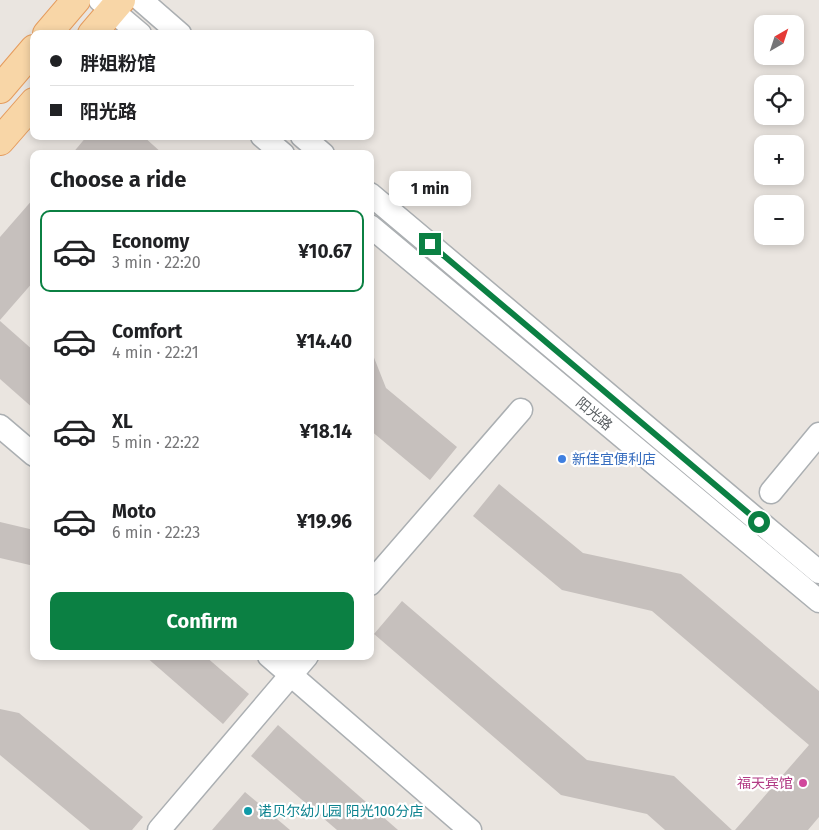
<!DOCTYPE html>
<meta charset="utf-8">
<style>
:root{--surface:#fff;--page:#f2f2f2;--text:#202124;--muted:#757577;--line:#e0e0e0;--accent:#0b8043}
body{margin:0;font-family:"Fira Sans","Noto Sans SC",sans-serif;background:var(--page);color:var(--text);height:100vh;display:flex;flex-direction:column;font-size:19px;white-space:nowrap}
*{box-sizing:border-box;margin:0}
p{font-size:16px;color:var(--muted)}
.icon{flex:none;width:28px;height:28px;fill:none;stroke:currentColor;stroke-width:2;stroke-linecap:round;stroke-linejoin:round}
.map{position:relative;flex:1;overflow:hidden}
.side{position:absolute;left:30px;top:150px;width:344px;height:510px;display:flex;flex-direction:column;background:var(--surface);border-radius:10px;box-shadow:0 2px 8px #0003}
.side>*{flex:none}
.guide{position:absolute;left:30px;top:30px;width:344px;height:110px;border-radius:10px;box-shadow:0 2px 8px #0003;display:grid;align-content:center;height:110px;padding:0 20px;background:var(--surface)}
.needle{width:32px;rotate:39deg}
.controls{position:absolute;left:754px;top:15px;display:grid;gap:10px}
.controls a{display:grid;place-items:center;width:50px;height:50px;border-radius:10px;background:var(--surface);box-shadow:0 2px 8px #0003;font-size:25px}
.end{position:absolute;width:22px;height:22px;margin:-11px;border:6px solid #0b8043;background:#fff;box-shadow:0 0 0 2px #fff}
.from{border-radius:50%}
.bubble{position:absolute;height:35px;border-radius:10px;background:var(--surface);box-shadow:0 2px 8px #0003;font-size:16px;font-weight:700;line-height:35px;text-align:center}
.guide b{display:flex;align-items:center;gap:18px;height:48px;font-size:19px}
.guide b+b{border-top:1px solid var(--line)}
.guide i{width:12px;height:12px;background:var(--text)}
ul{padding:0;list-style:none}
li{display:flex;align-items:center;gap:15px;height:82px;margin:0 10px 8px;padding:0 10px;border:2px solid transparent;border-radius:10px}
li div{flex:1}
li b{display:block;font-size:19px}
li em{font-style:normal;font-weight:700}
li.selected{border-color:var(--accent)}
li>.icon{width:45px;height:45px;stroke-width:1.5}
h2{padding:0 20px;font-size:22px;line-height:60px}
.action{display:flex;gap:10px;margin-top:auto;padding:10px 20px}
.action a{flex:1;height:58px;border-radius:10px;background:var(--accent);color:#fff;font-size:20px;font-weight:700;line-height:58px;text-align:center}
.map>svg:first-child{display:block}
.building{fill:#c6c0bd}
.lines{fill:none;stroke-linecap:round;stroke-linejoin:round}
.minor-casing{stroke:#abafb2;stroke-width:25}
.major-casing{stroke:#e59c5e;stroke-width:30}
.minor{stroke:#fff;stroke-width:22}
.major{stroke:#f8d6a7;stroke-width:28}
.route{stroke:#0b8043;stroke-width:6}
.shop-dot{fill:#3f7fe0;stroke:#fff;stroke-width:2}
.hotel-dot{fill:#d1479c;stroke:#fff;stroke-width:2}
.culture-dot{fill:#0f9aa8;stroke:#fff;stroke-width:2}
.labels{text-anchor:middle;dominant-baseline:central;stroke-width:4.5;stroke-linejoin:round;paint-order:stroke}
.street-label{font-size:14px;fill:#585d60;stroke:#fff}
.shop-label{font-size:14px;fill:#366cbe;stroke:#fff;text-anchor:start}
.hotel-label{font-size:14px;fill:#b23c85;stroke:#fff;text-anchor:end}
.culture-label{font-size:14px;fill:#0d838f;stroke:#fff;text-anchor:start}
</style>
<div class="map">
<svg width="819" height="830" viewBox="0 0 819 830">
<rect width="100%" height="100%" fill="#eae5e0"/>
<g class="building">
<polygon points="87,136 143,136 163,154 72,154"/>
<polygon points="34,198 34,281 0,320 0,237"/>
<polygon points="0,321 34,351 34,409 0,379"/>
<polygon points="371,350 386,388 457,447 430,480 370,430"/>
<polygon points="499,484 583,553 681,574 819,691 819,817 808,830 735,830 809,745 652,611 562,590 473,516"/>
<polygon points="0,522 34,530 34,566 0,558"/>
<polygon points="402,601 587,760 674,776 732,830 665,830 647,814 561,795 374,634"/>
<polygon points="145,656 205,656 249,694 223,724"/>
<polygon points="0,709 19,713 143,817 132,830 90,830 0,755"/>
<polygon points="278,725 398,830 337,830 251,756"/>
<polygon points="245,792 290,830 212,830"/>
</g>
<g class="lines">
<defs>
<g id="minor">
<polyline points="100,0 140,34"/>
<polyline points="141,0 180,34"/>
<polyline points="262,136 283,154"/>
<polyline points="302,136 323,154"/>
<polyline points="370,194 819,572"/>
<polyline points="370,226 819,601"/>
<polyline points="0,426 34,455"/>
<polyline points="771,492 819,434"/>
<polyline points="370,584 521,410"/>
<polyline points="269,656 470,830"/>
<polyline points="159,830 307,656"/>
</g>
<g id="major">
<polyline points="47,34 76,0"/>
<polyline points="92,34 121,0"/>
<polyline points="0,89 34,49"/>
<polyline points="0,141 34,102"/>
</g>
</defs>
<use href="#minor" class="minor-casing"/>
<use href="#major" class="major-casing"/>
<use href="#minor" class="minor"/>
<use href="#major" class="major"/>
</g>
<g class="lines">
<polyline class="route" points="430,244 759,522"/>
</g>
<circle class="shop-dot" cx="562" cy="459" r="5"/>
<circle class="hotel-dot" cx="803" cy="783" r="5"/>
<circle class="culture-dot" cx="248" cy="811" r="5"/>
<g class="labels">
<g class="street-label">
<text transform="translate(594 414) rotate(40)">阳光路</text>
</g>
<g class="shop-label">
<text x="572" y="459">新佳宜便利店</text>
</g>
<g class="hotel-label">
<text x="793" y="783">福天宾馆</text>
</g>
<g class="culture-label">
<text x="258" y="811">诺贝尔幼儿园 阳光100分店</text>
</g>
</g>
</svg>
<div class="controls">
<a><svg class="needle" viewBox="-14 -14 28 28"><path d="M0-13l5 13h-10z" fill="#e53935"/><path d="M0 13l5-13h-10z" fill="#757577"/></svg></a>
<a><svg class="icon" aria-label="locate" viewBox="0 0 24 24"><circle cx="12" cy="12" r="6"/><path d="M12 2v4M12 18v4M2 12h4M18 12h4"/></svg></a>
<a>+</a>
<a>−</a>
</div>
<i class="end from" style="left:759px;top:522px"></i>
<i class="end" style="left:430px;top:244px"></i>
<div class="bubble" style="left:389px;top:171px;width:82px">1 min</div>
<div class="guide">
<b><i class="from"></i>胖姐粉馆</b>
<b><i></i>阳光路</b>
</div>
<section class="side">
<h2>Choose a ride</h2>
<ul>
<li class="selected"><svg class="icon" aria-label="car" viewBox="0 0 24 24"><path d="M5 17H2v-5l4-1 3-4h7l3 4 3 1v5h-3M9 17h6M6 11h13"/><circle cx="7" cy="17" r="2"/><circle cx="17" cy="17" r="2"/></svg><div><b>Economy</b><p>3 min · 22:20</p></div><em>¥10.67</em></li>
<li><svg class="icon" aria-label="car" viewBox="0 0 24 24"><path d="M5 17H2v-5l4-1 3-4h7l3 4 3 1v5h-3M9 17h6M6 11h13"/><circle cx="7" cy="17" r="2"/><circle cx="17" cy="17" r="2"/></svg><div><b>Comfort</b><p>4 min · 22:21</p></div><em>¥14.40</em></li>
<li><svg class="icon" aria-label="car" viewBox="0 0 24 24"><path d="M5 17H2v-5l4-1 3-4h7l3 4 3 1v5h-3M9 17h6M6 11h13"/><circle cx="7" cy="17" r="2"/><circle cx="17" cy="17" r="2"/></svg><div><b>XL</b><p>5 min · 22:22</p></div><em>¥18.14</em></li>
<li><svg class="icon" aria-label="car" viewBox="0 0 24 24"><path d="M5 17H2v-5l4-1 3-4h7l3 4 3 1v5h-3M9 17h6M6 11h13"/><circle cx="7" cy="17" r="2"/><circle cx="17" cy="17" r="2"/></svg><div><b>Moto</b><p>6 min · 22:23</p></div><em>¥19.96</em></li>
</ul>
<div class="action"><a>Confirm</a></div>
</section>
</div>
